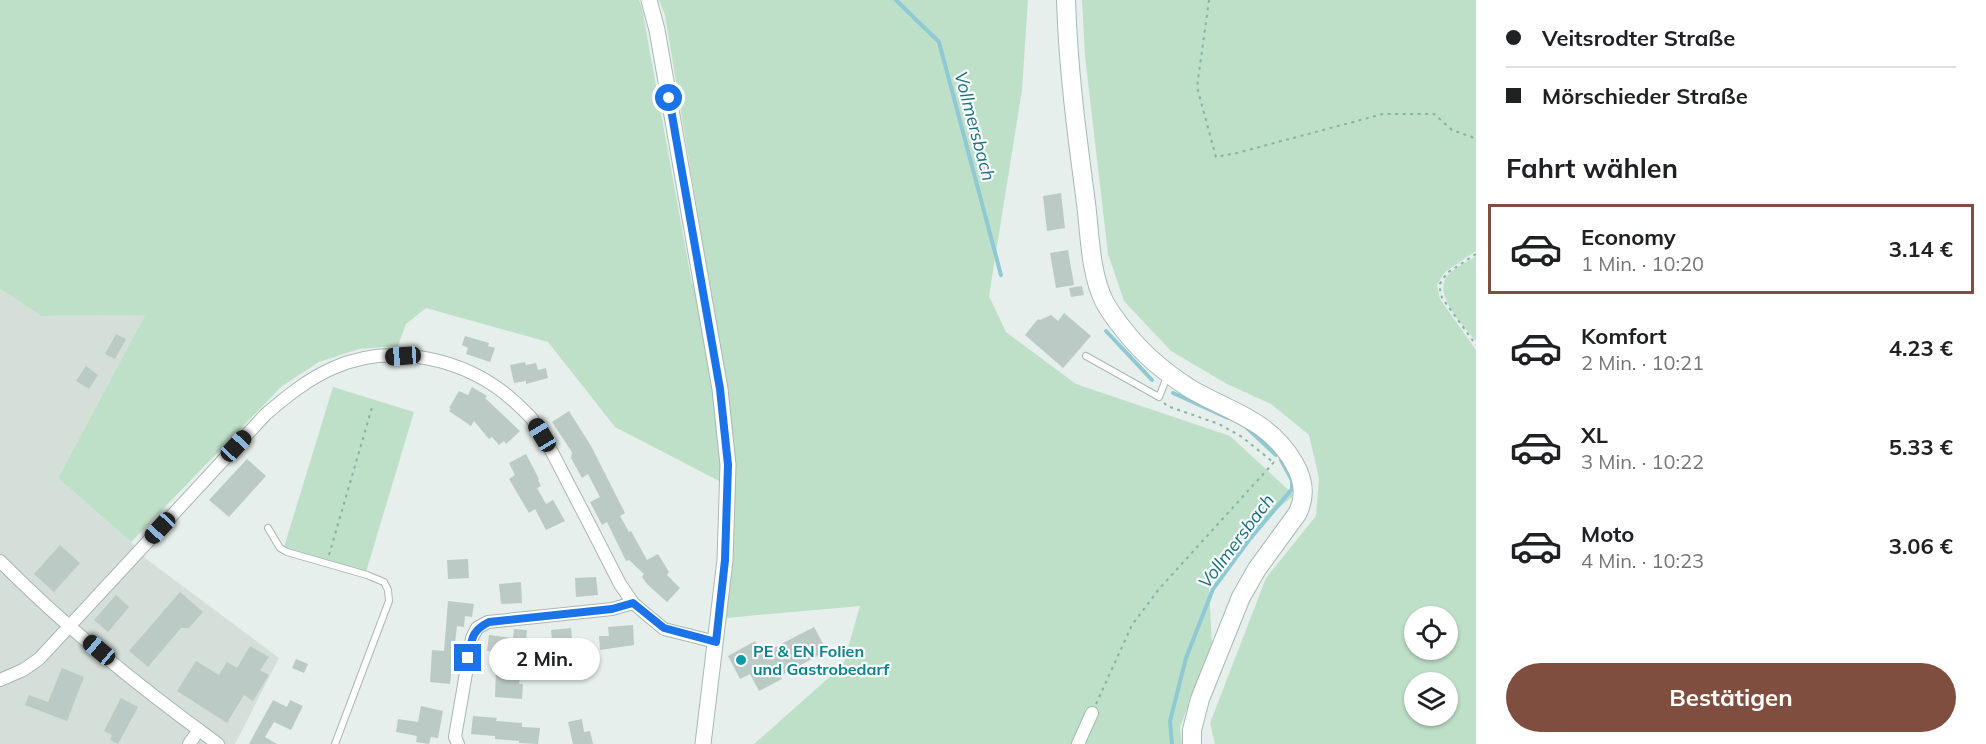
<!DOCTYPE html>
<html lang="de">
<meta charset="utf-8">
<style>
:root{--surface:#fff;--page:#f6f6f6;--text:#202124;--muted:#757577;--line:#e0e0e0;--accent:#7f4e3f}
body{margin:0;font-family:Mulish,sans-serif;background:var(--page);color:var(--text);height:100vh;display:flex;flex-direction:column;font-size:22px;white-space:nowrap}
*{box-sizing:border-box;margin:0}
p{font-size:20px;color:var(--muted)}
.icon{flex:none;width:33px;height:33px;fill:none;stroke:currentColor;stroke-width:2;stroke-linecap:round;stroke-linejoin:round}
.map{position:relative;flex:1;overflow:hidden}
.panel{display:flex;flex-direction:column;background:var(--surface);width:510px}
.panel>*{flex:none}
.top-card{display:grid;align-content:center;height:132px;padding:0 30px;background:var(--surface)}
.fabs{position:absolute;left:1404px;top:606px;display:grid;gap:12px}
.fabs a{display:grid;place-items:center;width:54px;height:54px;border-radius:50%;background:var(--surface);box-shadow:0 2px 4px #0004;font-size:30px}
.end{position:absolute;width:27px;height:27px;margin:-14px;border:8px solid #1a73e8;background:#fff;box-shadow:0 0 0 3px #fff}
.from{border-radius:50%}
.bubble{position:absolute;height:42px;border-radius:21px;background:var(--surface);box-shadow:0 2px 4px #0004;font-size:20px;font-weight:700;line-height:42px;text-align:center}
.car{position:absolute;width:18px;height:36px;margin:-18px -9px;border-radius:8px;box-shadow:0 0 4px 2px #0007;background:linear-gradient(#222 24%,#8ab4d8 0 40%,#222 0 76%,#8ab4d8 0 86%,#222 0)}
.top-card b{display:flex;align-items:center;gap:21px;height:57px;font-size:22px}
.top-card b+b{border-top:2px solid var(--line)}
.top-card i{width:15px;height:15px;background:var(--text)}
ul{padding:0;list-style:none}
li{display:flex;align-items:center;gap:18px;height:90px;margin:0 12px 9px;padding:0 18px;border:3px solid transparent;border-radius:0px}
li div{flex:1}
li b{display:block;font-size:22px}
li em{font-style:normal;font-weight:700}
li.selected{border-color:var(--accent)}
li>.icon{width:54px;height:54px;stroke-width:1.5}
h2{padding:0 30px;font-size:27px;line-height:72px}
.primary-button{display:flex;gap:12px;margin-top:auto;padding:12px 30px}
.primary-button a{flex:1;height:69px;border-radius:36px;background:var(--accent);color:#fff;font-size:24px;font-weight:700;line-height:69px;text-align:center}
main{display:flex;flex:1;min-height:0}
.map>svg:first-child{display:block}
.built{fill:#d4dfda}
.green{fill:#bfe0c8;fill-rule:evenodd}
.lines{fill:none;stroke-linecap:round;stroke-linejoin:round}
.stream{stroke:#8ec9d4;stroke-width:4}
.building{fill:#bbcac4}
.service-casing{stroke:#a8b8b2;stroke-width:8}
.minor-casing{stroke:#a8b8b2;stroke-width:14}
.tertiary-casing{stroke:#a8b8b2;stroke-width:17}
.secondary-casing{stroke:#a4bbb3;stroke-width:20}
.path{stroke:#86b3a5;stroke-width:2;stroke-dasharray:3 4.5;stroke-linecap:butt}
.service{stroke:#fff;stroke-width:6}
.minor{stroke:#fff;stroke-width:12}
.tertiary{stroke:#fff;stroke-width:15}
.secondary{stroke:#fff;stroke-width:18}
.route{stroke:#1a73e8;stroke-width:8}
.culture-dot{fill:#0f9aa8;stroke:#f7fbf9;stroke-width:2}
.labels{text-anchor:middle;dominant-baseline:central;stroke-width:4.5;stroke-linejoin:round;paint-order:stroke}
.culture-label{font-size:16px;font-weight:bold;fill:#0d838f;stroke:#f7fbf9;text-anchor:start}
.water-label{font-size:18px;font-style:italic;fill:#1c6f80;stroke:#f7fbf9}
</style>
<main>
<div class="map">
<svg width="1476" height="744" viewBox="0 0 1476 744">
<rect width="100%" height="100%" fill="#e6efeb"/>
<polygon class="built" points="0,289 41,316 145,315 58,478 131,542 145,558 279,658 235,744 0,744"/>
<g class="green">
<polygon points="0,0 639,0 642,8 692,284 711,294 665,15 659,0 1028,0 1022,90 989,296 1006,332 1076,384 1230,436 1294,495 1244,538 1209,586 1212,645 1180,727 1182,744 754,744 843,665 860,606 726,618 734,534 735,495 721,482 615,427 548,342 426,308 406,324 398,346 359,349 319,362 282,386 131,542 58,478 145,315 41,316 0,289"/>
<path d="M1082,0H1476V251L1445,272L1437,285L1440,299L1476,350V744H1215L1210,723L1266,578L1316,516L1319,478L1309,435L1271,404L1227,384L1171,351L1124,301L1108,254L1085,56ZM1414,616H1448V650H1414ZM1414,682H1448V716H1414Z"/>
<path d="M1476,256V341C1464,326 1430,293 1449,274C1456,267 1467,262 1476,256Z"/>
<polygon points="333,387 414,412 366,572 284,547"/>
</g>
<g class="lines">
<g class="stream">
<polyline points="896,0 939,42 1001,275"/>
<polyline points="1106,331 1152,380"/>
<polyline points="1173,393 1228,418"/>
<polyline points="1246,427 1276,455"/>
<polyline points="1172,744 1170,721 1186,658 1213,589 1249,540 1292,489 1292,480 1281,460"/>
</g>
</g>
<g class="building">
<polygon points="1061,193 1065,228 1047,231 1043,196"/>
<polygon points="1068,250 1074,285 1056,288 1050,253"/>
<polygon points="1082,286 1084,295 1071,297 1069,288"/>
<polygon points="1064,313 1091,336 1063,368 1025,335 1038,319 1040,320 1051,315 1058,321"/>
<polygon points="116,334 126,339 115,359 105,354"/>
<polygon points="465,336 489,343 488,346 495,348 490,362 466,354 468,348 462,345"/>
<polygon points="525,362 526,365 536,363 538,370 546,368 548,378 526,384 526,381 514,383 510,365"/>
<polygon points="86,366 98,375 89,389 76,381"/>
<polygon points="472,387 487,396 485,398 520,431 506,444 504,441 499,445 492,437 489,439 474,421 471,426 449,411 451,409 449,408 459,391 468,395"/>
<polygon points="569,411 591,446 625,513 620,516 629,532 631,531 647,560 658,554 669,572 667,575 680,588 667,602 647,584 642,577 644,574 629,560 626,561 607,522 602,525 590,502 600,497 588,474 582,478 571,458 572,452 552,422"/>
<polygon points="526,454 539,479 538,480 541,486 537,488 546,504 553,500 565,521 546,530 535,509 529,513 509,479 515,475 509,463"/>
<polygon points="247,459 266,476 229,517 209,500"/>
<polygon points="60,545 80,563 54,592 34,574"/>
<polygon points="468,559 469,578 448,579 447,560"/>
<polygon points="596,577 598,595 576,597 575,578"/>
<polygon points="521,582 522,603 501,604 499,584"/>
<polygon points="180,592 203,612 189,628 181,628 148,667 129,651"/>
<polygon points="116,595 129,607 108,632 94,620"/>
<polygon points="448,601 474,604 472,617 465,616 464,627 457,626 450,684 430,682 432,650 444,651"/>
<polygon points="633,625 634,645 600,650 599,636 609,636 608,627"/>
<polygon points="814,627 827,651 780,676 782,679 759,691 750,674 740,679 728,656 755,641 762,654"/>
<polygon points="571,628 573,649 553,651 551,630"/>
<polygon points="514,629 527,630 526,641 520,641 517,669 521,669 519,684 523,684 522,699 495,697 496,667 492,666 493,651 487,651 489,635 513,638"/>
<polygon points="250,646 269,657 260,670 269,675 253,701 244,695 227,723 177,691 196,661 219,675 227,662 237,668"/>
<polygon points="296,659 308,664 304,673 292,668"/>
<polygon points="62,668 84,677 67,721 25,705 29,695 48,702"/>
<polygon points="121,698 138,707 118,744 110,740 112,735 104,731"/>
<polygon points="273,700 287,707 290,700 303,706 291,730 274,722 265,737 277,744 249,744"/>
<polygon points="421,706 443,711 438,738 431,737 429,744 416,742 417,736 396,732 398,719 418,722"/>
<polygon points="473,716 497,718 496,721 522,723 522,727 540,728 538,744 519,743 519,741 495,739 495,736 471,734"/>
<polygon points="582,719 584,732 590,731 593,744 573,744 568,722"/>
</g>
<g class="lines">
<defs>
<g id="service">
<polyline points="1086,356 1159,397 1167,377"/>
<polyline points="268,528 280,548 287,552 367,575 384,582 388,590 389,601 335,744"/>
</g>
<g id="minor">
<path d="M0,561C66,628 142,689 218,744"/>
<path d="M0,680L23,670L39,659L266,414C287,396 308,379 333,368C393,341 469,359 516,403C521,408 527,413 532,419C547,440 558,464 570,487C587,519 603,551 620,584L633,603L664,629L716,642"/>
<polyline points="189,744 199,730"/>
<polyline points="458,744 455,737 472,638 477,628 488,622 612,609 633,603"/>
<polyline points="1078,744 1092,713"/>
</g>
<polyline id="tertiary" points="649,0 657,30 720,389 728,465 725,560 703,744"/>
<path id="secondary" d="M1066,0C1068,68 1077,136 1086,203C1090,235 1090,272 1104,301C1110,313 1119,324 1128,335C1145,356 1166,373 1189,388C1229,412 1269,419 1294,463C1304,480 1306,497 1297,514L1257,569L1241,597L1200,699L1192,730V744"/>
</defs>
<use href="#service" class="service-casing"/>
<use href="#minor" class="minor-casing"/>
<use href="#tertiary" class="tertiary-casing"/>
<use href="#secondary" class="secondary-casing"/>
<g class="path">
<polyline points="1209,0 1197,87 1216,157 1237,153 1383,114 1434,114 1452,130 1472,137 1476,141"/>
<polyline points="1476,254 1447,273 1439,285 1442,298 1476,345"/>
<polyline points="1164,403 1167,406 1219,424 1242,437 1273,462"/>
<polyline points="329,555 373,404"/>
<polyline points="1096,704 1132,625 1159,589 1276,460"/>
</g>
<use href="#service" class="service"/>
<use href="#minor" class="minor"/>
<use href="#tertiary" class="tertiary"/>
<use href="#secondary" class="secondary"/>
</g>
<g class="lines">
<path class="route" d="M468,658C472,639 471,631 489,622L612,609L633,603L664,628L716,642L725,560L728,465L720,389L669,98"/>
</g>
<circle class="culture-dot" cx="741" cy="660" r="6"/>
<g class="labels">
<g class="culture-label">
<text x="753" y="651">PE &amp; EN Folien<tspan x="753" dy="18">und Gastrobedarf</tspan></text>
</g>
<g class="water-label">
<text transform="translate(975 126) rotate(75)">Vollmersbach</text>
<text transform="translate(1236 541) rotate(-53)">Vollmersbach</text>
</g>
</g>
</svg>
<div class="fabs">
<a><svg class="icon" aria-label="locate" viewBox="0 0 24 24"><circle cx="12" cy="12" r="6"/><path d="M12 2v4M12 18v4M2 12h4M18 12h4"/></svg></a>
<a><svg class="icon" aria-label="layers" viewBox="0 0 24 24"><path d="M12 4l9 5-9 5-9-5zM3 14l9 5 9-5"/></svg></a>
</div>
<i class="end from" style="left:669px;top:98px"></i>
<i class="end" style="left:468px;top:658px"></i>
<div class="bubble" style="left:489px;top:638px;width:111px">2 Min.</div>
<i class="car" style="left:403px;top:356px;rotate:266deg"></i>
<i class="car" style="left:542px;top:435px;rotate:329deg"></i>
<i class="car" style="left:236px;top:446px;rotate:43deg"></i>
<i class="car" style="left:160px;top:528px;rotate:223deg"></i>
<i class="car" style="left:99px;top:650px;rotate:310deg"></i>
</div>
<section class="panel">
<div class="top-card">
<b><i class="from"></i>Veitsrodter Straße</b>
<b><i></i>Mörschieder Straße</b>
</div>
<h2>Fahrt wählen</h2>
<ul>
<li class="selected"><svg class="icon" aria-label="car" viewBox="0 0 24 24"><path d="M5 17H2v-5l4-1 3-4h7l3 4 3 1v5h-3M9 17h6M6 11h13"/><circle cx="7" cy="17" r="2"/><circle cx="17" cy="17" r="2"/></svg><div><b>Economy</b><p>1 Min. · 10:20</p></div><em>3.14 €</em></li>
<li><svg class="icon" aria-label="car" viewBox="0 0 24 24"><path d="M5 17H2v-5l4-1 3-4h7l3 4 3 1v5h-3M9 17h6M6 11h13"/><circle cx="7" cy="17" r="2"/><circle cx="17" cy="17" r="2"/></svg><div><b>Komfort</b><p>2 Min. · 10:21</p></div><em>4.23 €</em></li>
<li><svg class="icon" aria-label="car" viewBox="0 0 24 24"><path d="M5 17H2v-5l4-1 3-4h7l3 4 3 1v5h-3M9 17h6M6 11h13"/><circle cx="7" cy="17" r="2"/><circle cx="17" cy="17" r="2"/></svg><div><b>XL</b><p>3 Min. · 10:22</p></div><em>5.33 €</em></li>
<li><svg class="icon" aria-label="car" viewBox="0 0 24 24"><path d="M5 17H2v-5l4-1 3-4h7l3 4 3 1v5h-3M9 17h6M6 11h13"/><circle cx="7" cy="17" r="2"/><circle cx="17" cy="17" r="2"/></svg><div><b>Moto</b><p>4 Min. · 10:23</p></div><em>3.06 €</em></li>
</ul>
<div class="primary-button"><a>Bestätigen</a></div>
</section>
</main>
